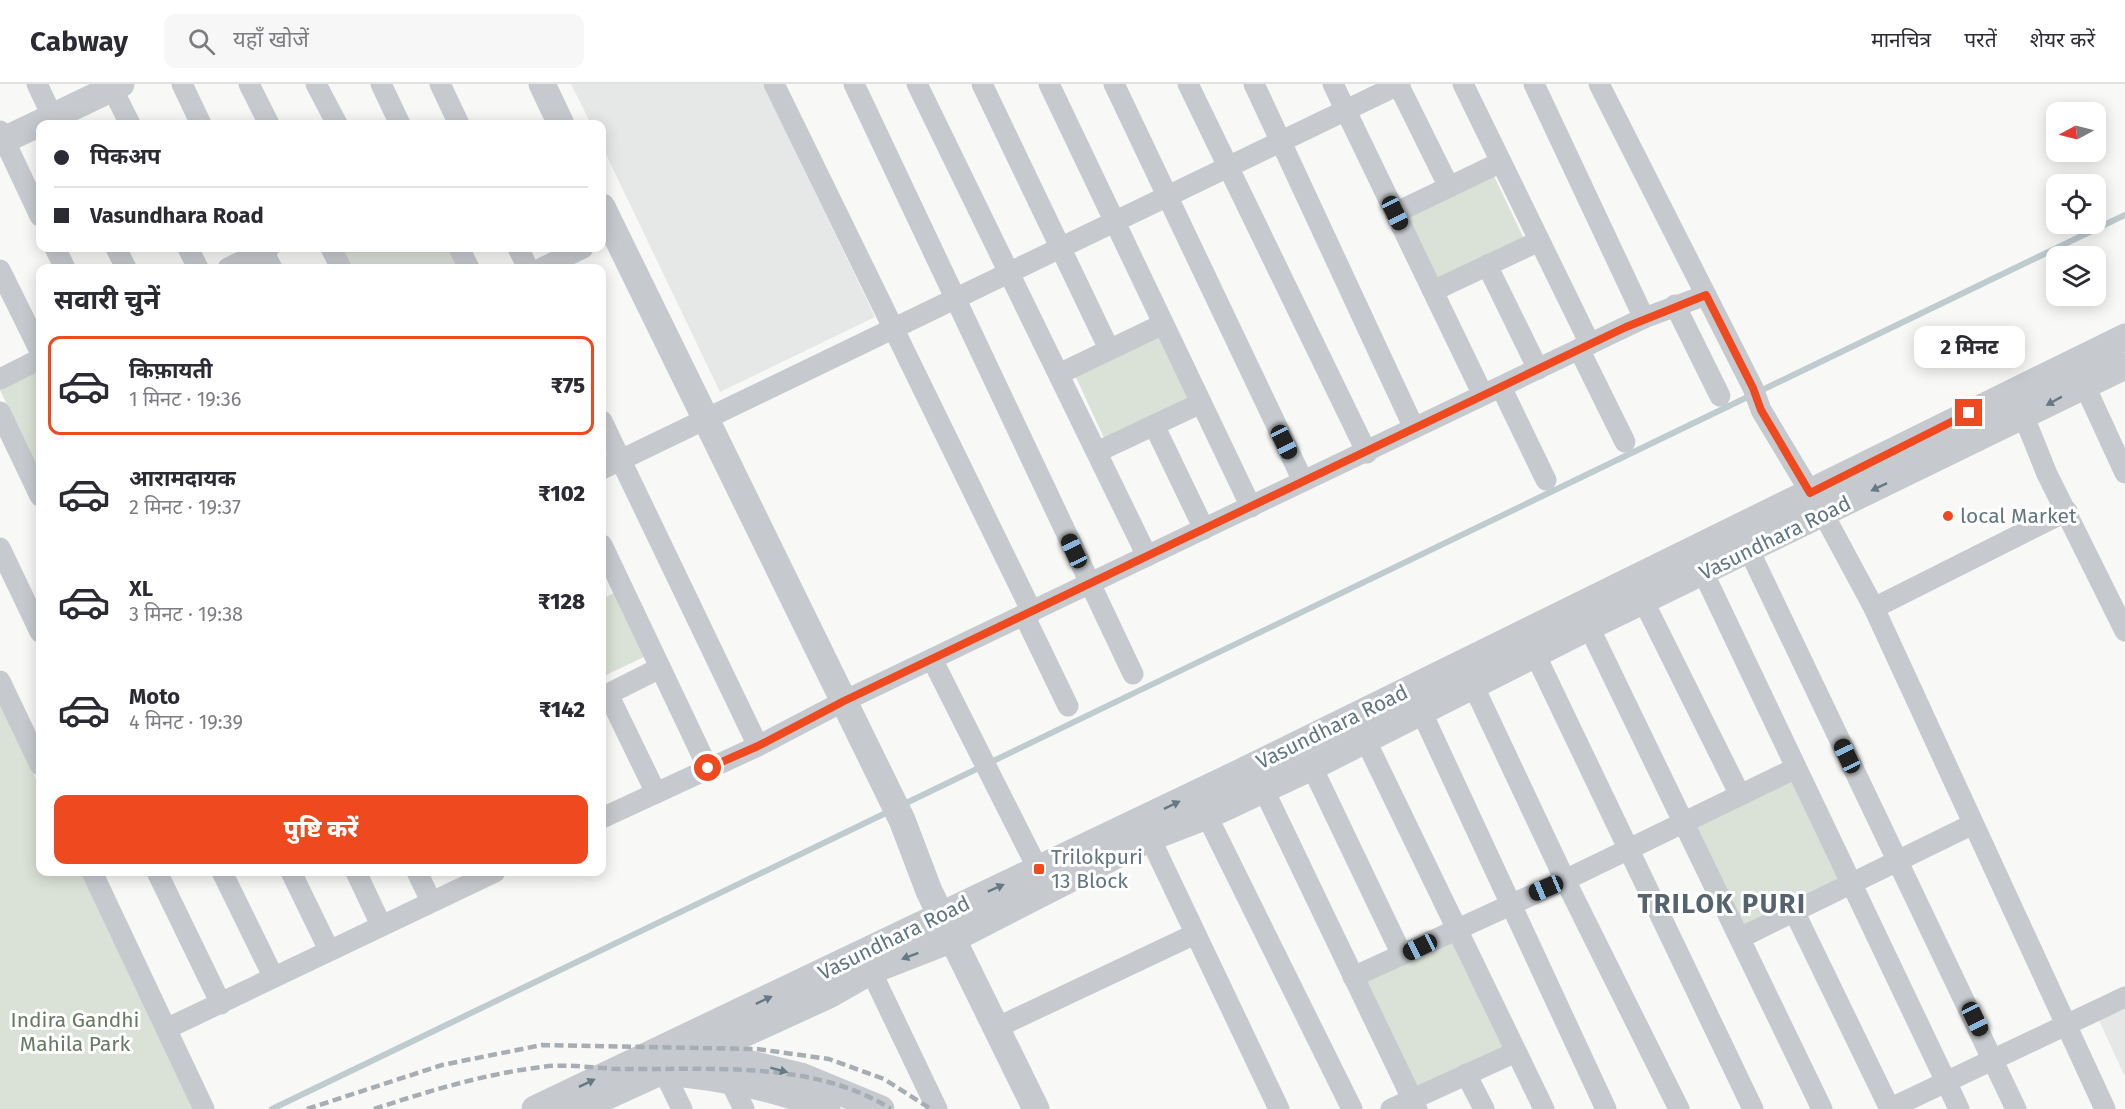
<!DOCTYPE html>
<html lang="hi">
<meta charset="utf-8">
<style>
:root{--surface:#fff;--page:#f7f7f7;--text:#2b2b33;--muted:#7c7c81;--line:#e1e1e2;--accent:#ef4a1f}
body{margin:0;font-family:"Fira Sans","Noto Sans Devanagari",sans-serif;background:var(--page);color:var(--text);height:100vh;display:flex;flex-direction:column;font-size:22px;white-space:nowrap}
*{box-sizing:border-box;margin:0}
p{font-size:20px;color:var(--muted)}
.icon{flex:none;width:33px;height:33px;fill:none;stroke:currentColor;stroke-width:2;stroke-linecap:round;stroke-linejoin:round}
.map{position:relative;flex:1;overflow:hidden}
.panel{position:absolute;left:36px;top:180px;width:570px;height:612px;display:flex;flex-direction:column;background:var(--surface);border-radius:12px;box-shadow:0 3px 15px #0003}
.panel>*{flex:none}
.guide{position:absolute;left:36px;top:36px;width:570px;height:132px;border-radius:12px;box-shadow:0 3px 15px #0003;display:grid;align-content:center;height:132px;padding:0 18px;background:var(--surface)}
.needle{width:39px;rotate:263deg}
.buttons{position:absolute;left:2046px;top:18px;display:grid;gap:12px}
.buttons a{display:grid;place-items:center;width:60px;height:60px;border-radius:12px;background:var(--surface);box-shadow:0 3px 15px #0003;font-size:30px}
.end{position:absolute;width:27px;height:27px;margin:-14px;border:8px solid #ef4a1f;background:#fff;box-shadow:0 0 0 3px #fff}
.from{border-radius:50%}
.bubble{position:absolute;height:42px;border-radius:12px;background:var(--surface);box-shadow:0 3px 15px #0003;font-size:20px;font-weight:800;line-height:42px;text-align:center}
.car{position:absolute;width:18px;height:36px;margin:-18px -9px;border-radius:8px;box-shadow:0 0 4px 2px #0007;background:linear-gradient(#222 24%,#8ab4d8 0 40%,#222 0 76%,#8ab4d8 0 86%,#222 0)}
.guide b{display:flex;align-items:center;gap:21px;height:57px;font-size:22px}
.guide b+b{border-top:2px solid var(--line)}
.guide i{width:15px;height:15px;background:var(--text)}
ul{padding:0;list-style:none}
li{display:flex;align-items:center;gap:18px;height:99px;margin:0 12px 9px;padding:0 6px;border:3px solid transparent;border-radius:12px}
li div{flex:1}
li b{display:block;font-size:22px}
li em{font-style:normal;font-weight:800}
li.current{border-color:var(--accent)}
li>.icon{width:54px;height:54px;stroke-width:1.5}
h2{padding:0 18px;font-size:27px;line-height:72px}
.action{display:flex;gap:12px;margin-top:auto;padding:12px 18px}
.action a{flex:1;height:69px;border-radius:12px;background:var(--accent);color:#fff;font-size:24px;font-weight:800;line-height:69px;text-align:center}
header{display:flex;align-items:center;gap:36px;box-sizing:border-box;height:84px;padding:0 30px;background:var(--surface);border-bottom:2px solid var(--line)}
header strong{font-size:28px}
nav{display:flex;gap:33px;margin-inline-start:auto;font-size:21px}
.search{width:420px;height:54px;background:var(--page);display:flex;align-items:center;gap:15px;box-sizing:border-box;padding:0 21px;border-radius:12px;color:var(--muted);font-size:22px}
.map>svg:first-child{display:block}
.built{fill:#e6e7e7}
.green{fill:#dae1d6}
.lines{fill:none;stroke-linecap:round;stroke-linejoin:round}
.stream{stroke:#becbcf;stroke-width:6}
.minor{stroke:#c6cace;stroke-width:21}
.tertiary{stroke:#c6cace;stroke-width:27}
.rail{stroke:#a6adb3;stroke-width:4.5;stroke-dasharray:9 4.5;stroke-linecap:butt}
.oneway{fill:#667987}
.route{stroke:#ef4a1f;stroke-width:8}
.poi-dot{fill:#ef4a1f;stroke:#fff;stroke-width:2}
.labels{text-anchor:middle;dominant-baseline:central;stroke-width:6;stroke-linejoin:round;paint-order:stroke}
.poi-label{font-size:21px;fill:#617583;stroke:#fff;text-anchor:start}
.street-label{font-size:21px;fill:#617583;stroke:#fff}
.park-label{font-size:21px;fill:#667a61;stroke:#fff}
.district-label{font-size:27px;font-weight:bold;letter-spacing:1.5px;fill:#54636d;stroke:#fff}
</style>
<header>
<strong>Cabway</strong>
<div class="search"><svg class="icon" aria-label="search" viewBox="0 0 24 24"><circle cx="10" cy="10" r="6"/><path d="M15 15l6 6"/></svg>यहाँ खोजें</div>
<nav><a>मानचित्र</a><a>परतें</a><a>शेयर करें</a></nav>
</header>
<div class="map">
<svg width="2125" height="1025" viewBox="0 0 2125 1025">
<rect width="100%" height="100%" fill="#f8f8f6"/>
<g class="built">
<polygon points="571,0 763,0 875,233 720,308 602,62 602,40 591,40"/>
<polygon points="2125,919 2125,993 2097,932"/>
</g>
<g class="green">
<polygon points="1493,90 1523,153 1434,196 1404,131"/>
<polygon points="337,164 457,164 467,184 347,184"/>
<polygon points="1164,248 1194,312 1104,354 1075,291"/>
<polygon points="40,279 40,390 0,306 0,299"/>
<polygon points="618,507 648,571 602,593 602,515"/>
<polygon points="0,620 40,703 40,788 81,788 197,1025 0,1025"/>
<polygon points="1789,690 1842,801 1744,848 1691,738"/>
<polygon points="1459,848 1512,960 1414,1007 1362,897"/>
</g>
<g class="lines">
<g class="stream">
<polyline points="902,721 2125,131"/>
<polyline points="272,1025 890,727"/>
</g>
<g class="minor">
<polyline points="37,0 56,40"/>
<polyline points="110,0 130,40"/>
<polyline points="182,0 201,40"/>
<polyline points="249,0 269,40"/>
<polyline points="316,0 337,40"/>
<polyline points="381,0 400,40"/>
<polyline points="440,0 459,40"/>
<polyline points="774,0 1032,528"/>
<polyline points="854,0 1133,590"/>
<polyline points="917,0 1147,472"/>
<polyline points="982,0 1109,265"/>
<polyline points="1049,0 1251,423"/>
<polyline points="1114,0 1303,397"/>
<polyline points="1188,0 1367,369"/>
<polyline points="1254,0 1414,344"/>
<polyline points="1333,0 1483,311"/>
<polyline points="1398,0 1449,103"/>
<polyline points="1463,0 1590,260"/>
<polyline points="1534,0 1644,234"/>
<polyline points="1599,0 1753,304 1761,326 1824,431 1874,524 2105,1025"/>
<polyline points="0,47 40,132"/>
<polyline points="1395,129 1501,78"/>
<polyline points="55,164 65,184"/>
<polyline points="116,164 126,184"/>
<polyline points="188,164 198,184"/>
<polyline points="261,164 272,184"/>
<polyline points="331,164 341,184"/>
<polyline points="459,164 469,184"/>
<polyline points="518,164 528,184"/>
<polyline points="1487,181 1538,285"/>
<polyline points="228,184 269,164"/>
<polyline points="542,184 583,164"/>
<polyline points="0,186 40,267"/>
<polyline points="1433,207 1539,157"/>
<polyline points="1675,221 1720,312"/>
<polyline points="1579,265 1625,358"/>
<polyline points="1059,290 1163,240"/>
<polyline points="0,295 40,275"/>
<polyline points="2084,300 2125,389"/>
<polyline points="1501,303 1546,396"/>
<polyline points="0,328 40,412"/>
<polyline points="2024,333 2047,390 2125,547"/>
<polyline points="602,337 758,662"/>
<polyline points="1154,341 1204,445"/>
<polyline points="1097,368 1201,319"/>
<polyline points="602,385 1400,0"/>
<polyline points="602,461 708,684"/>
<polyline points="0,464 40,548"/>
<polyline points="1749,466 2016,1025"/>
<polyline points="1703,488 1959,1025"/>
<polyline points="1644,518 1740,711"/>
<polyline points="1874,524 2067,427"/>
<polyline points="1024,531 1068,622"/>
<polyline points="1589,543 1822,1025"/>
<polyline points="1536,572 1753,1025"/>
<polyline points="932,575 1044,797"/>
<polyline points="0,597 40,681"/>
<polyline points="1474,603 1565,796 1679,1025"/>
<polyline points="608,610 656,709"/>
<polyline points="602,613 660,584"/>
<polyline points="1422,629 1606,1025"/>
<polyline points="1365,655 1544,1025"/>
<polyline points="1312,683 1402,871"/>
<polyline points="1263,704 1417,1025"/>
<polyline points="1207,732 1352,1025"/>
<polyline points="602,734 758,662 844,617 1644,234 1706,211"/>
<polyline points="1150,754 1279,1025"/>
<polyline points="92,788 204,1025"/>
<polyline points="157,788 221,920"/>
<polyline points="222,788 273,892"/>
<polyline points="291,788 329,866"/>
<polyline points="356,788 381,841"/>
<polyline points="417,788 431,817"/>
<polyline points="1794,827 1890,1025"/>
<polyline points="1740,854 1973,740"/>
<polyline points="871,887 937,1025"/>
<polyline points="1353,893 1565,796 1796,684"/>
<polyline points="998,943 1195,850"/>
<polyline points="168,944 495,788"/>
<polyline points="664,988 682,1025"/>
<polyline points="1466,990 1484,1025"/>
<polyline points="731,999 744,1025"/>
<polyline points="1391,1025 1516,968"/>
<polyline points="1889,1025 2125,913"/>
</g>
<g class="tertiary">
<polyline points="542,0 561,40"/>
<polyline points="0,58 121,0"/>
<polyline points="602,123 902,736 929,807 1036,1025"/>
<polyline points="702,968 801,992 881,1025"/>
<path d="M664,988C717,993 778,1003 827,1025"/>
<polyline points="535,1025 1241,688 2125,253"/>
<polyline points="579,1025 829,911 871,887 953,855 1150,754 1207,732 1312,683 1589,543 2125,282"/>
</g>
<g class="rail">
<polyline points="307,1025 442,981 542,961 757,965 829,975 884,995 931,1025"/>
<path d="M374,1025C429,1007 484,990 542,983C568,979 597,985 624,985C712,986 814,976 891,1025"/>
</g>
</g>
<defs><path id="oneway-solid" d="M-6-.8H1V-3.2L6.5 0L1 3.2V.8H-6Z" transform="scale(1.5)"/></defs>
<g class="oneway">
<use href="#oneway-solid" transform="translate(2054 317) rotate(151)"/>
<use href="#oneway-solid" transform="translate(1879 403) rotate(154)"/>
<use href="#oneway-solid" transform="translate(1172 721) rotate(-26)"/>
<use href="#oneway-solid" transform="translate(996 804) rotate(-24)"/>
<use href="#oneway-solid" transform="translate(910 872) rotate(159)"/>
<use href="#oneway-solid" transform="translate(764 916) rotate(-25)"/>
<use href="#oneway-solid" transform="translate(779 986) rotate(15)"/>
<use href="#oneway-solid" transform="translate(587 999) rotate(-26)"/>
</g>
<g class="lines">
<polyline class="route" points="708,684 758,662 844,617 1626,243 1706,211 1753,304 1761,326 1810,409 1969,329"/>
</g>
<g class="poi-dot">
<circle cx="1948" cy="432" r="6"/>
<rect x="1033" y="779" width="12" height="12" rx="3"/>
</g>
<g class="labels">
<g class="poi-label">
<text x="1960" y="432">local Market</text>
<text x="1051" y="773">Trilokpuri<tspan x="1051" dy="24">13 Block</tspan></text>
</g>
<g class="street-label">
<text transform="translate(1775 454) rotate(-26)">Vasundhara Road</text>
<text transform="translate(1332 643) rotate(-26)">Vasundhara Road</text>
<text transform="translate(894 854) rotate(-26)">Vasundhara Road</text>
</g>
<g class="park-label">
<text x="75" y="936">Indira Gandhi<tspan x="75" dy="24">Mahila Park</tspan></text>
</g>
<g class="district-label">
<text x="1722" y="820">TRILOK PURI</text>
</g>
</g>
</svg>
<div class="buttons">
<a><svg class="needle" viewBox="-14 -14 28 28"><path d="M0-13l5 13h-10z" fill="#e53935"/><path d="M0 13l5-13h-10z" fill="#7c7c81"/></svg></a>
<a><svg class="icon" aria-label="locate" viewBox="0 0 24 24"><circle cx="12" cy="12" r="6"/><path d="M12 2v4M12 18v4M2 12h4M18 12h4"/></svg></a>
<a><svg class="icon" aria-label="layers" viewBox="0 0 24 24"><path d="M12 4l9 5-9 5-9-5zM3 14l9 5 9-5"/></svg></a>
</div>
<i class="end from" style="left:708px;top:684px"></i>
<i class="end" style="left:1969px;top:329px"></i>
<div class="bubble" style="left:1914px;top:242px;width:111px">2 मिनट</div>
<i class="car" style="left:1395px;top:129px;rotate:154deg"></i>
<i class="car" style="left:1284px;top:358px;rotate:154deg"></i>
<i class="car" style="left:1074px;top:467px;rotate:335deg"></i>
<i class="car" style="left:1847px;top:672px;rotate:335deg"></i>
<i class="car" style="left:1546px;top:804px;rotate:247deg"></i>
<i class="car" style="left:1420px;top:863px;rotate:244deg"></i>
<i class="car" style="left:1975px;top:935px;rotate:154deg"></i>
<div class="guide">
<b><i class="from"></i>पिकअप</b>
<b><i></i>Vasundhara Road</b>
</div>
<section class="panel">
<h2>सवारी चुनें</h2>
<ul>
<li class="current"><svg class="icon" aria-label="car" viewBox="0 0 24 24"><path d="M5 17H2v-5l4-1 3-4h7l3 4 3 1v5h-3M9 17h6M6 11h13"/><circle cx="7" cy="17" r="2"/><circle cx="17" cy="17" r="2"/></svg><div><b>किफ़ायती</b><p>1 मिनट · 19:36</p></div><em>₹75</em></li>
<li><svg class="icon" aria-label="car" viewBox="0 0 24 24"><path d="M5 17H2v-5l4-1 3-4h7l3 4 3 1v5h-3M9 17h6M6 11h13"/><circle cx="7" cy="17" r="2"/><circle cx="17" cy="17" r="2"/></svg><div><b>आरामदायक</b><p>2 मिनट · 19:37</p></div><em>₹102</em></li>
<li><svg class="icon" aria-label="car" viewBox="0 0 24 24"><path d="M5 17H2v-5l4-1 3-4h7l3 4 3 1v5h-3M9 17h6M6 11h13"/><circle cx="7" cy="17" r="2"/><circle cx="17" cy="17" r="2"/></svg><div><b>XL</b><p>3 मिनट · 19:38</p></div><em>₹128</em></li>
<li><svg class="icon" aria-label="car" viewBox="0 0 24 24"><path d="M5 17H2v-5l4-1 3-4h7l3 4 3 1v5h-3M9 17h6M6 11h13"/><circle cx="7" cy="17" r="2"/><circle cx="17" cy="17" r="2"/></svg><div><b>Moto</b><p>4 मिनट · 19:39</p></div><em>₹142</em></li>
</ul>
<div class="action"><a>पुष्टि करें</a></div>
</section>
</div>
